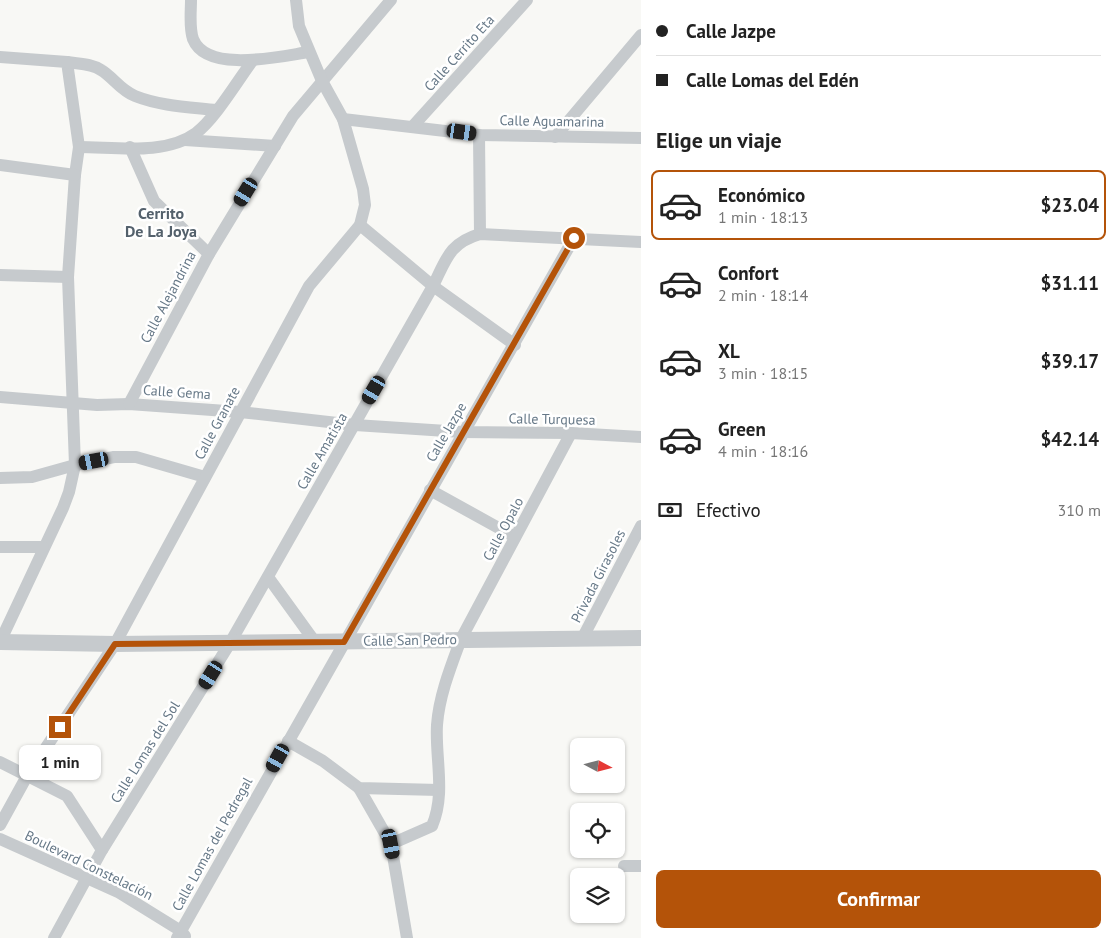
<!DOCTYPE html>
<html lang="es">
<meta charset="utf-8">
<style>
:root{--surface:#fff;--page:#f6f6f6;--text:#222;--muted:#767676;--line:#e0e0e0;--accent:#b45309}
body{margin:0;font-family:"PT Sans",sans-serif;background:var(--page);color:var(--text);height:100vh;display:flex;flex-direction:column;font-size:19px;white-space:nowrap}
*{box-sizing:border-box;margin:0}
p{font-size:16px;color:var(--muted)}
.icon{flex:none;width:28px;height:28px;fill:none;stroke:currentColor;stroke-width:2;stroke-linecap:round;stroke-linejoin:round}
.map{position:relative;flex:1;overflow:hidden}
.drawer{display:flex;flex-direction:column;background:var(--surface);width:475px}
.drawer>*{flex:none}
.top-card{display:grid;align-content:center;height:110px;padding:0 15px;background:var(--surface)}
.needle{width:32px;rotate:97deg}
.tools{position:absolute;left:570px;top:738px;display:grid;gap:10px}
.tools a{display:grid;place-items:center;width:55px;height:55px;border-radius:8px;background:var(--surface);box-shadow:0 1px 4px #0004;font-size:25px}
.end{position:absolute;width:22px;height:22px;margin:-11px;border:6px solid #b45309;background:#fff;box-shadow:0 0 0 2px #fff}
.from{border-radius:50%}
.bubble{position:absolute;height:35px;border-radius:8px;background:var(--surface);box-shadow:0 1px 4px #0004;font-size:16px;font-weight:800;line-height:35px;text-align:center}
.car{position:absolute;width:15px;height:30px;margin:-15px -8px;border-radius:6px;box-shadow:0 0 4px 1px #0007;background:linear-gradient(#222 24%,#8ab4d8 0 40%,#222 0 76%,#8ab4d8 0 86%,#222 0)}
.top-card b{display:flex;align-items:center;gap:18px;height:48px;font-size:19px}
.top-card b+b{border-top:1px solid var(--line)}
.top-card i{width:12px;height:12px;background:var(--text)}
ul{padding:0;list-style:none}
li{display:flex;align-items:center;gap:15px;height:70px;margin:0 10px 8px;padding:0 5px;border:2px solid transparent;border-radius:8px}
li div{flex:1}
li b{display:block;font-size:19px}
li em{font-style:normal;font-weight:800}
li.active{border-color:var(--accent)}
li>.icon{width:45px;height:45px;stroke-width:1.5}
h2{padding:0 15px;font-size:22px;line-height:60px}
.pay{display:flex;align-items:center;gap:12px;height:55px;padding:0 15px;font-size:19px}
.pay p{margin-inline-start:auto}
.action{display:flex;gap:10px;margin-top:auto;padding:10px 15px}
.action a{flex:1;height:58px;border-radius:8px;background:var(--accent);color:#fff;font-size:20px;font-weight:800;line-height:58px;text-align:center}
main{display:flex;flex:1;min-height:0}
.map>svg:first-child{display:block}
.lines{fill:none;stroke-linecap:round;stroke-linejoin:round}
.minor{stroke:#c6cacd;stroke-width:12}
.tertiary{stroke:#c6cacd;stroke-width:16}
.route{stroke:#b45309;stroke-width:6}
.labels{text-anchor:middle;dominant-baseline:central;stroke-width:5;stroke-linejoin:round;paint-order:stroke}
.street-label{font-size:14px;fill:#667887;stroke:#fff}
.quarter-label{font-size:16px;font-weight:bold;fill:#54616c;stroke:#fff}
</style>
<main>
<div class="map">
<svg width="641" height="938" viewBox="0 0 641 938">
<rect width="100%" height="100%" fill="#f8f8f5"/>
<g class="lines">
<g class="minor">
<path d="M191,0C191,12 189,27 193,39C207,74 281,56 309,52"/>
<polyline points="0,57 67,62 79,147 75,175 68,277 75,465 69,492 63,508 0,642"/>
<path d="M67,62C78,64 91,63 101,70C113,77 120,90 135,96C160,106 189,107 216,110"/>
<polyline points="343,119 479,135 641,138"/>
<polyline points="413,126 527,0"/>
<polyline points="479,135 480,234"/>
<polyline points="555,137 641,35"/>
<polyline points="185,140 275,146"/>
<path d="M79,147C115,147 165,156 196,133C215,119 238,80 253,60"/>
<polyline points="130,147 154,201 209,254"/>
<polyline points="0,165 75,175"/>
<polyline points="360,225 433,286 515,345"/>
<polyline points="0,275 68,277"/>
<polyline points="0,397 97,405 129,404 240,412 355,425 462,432 571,433 641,437"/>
<polyline points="129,404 209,254 293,116 391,0"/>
<polyline points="0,478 32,477 75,465 114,457 136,457 205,477"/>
<polyline points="430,490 515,537"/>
<polyline points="0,547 43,547"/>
<polyline points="268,577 315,642"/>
<polyline points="582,639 641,526"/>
<polyline points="288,741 323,761 359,788 439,790"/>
<polyline points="0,762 67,796 102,850"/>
<polyline points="359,788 391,844 407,938"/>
<polyline points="0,825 27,776 115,644 309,286 360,225 365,205 363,189 343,119 322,81 299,26 296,0"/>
<polyline points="0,839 118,892 181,931 185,936"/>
<path d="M391,844L432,826C446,794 435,758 437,725C439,696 451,666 461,639L571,433"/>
<polyline points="624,866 641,866"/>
<path d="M54,938L102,850L230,643L433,286C446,260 449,243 480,234L641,242"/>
<polyline points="177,938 574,238"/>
</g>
<polyline class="tertiary" points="0,642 115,644 641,638"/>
</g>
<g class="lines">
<polyline class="route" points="60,727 115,644 344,642 574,238"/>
</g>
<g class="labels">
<g class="street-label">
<text transform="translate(459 53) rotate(-48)">Calle Cerrito Eta</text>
<text transform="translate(552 121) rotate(1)">Calle Aguamarina</text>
<text transform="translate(168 297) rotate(-62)">Calle Alejandrina</text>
<text transform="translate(177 392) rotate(4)">Calle Gema</text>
<text transform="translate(552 419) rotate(1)">Calle Turquesa</text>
<text transform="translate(217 423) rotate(-62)">Calle Granate</text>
<text transform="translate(446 432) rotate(-60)">Calle Jazpe</text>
<text transform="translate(322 451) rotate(-60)">Calle Amatista</text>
<text transform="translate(503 529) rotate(-62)">Calle Opalo</text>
<text transform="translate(598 576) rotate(-63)">Privada Girasoles</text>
<text transform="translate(410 640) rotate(-1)">Calle San Pedro</text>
<text transform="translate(145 752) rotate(-58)">Calle Lomas del Sol</text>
<text transform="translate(212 844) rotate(-61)">Calle Lomas del Pedregal</text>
<text transform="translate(89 865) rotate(26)">Boulevard Constelación</text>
</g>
<g class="quarter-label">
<text x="161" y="213">Cerrito<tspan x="161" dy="18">De La Joya</tspan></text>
</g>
</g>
</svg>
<div class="tools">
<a><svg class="needle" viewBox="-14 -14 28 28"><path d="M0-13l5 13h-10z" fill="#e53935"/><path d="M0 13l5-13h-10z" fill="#767676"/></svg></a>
<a><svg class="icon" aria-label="locate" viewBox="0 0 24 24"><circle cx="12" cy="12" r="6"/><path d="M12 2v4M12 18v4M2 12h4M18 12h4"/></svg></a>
<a><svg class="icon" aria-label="layers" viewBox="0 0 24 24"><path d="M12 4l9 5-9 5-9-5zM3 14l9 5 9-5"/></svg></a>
</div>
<i class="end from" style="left:574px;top:238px"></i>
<i class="end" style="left:60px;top:727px"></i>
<div class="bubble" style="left:19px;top:745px;width:82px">1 min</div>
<i class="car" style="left:462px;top:132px;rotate:98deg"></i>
<i class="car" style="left:246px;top:192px;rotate:211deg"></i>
<i class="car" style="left:374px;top:390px;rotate:210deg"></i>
<i class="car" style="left:94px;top:461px;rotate:259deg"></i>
<i class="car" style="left:211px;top:675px;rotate:212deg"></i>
<i class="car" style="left:278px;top:758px;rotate:209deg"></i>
<i class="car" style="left:391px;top:844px;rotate:169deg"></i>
</div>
<section class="drawer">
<div class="top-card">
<b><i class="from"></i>Calle Jazpe</b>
<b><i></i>Calle Lomas del Edén</b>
</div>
<h2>Elige un viaje</h2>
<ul>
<li class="active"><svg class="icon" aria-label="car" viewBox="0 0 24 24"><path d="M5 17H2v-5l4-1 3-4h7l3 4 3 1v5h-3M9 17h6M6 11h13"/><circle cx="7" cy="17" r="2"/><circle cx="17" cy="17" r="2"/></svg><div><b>Económico</b><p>1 min · 18:13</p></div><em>$23.04</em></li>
<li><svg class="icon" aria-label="car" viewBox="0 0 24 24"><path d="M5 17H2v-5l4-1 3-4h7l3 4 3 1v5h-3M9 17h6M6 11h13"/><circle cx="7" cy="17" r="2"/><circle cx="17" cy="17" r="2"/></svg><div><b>Confort</b><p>2 min · 18:14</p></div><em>$31.11</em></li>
<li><svg class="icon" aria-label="car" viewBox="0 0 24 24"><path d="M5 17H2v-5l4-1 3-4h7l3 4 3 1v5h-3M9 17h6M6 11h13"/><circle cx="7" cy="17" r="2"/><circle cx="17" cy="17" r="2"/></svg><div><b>XL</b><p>3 min · 18:15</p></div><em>$39.17</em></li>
<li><svg class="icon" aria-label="car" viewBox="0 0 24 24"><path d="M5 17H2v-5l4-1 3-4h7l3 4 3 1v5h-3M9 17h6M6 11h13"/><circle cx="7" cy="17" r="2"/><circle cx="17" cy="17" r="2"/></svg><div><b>Green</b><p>4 min · 18:16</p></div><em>$42.14</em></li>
</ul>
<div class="pay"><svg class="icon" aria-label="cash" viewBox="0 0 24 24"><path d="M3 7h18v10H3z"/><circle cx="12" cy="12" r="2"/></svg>Efectivo<p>310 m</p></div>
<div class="action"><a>Confirmar</a></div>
</section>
</main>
